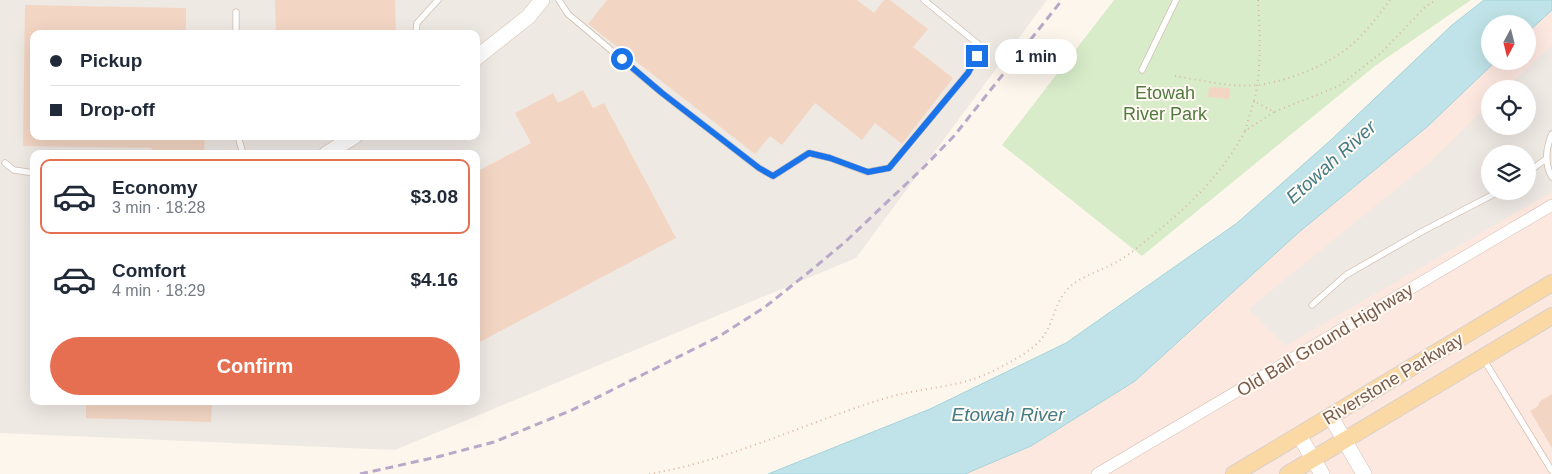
<!DOCTYPE html>
<meta charset="utf-8">
<style>
:root{--surface:#fff;--page:#f2f2f3;--text:#1f2937;--muted:#747a83;--line:#e0e1e3;--accent:#e76f51}
body{margin:0;font-family:Arial,sans-serif;background:var(--page);color:var(--text);height:100vh;display:flex;flex-direction:column;font-size:19px;white-space:nowrap}
*{box-sizing:border-box;margin:0}
p{font-size:16px;color:var(--muted)}
.icon{flex:none;width:28px;height:28px;fill:none;stroke:currentColor;stroke-width:2;stroke-linecap:round;stroke-linejoin:round}
.map{position:relative;flex:1;overflow:hidden}
.side{position:absolute;left:30px;top:150px;width:450px;height:255px;display:flex;flex-direction:column;background:var(--surface);border-radius:10px;box-shadow:0 5px 20px #0002}
.side>*{flex:none}
.top-card{position:absolute;left:30px;top:30px;width:450px;height:110px;border-radius:10px;box-shadow:0 5px 20px #0002;display:grid;align-content:center;height:110px;padding:0 20px;background:var(--surface)}
.needle{width:32px;rotate:187deg}
.tools{position:absolute;left:1481px;top:15px;display:grid;gap:10px}
.tools a{display:grid;place-items:center;width:55px;height:55px;border-radius:50%;background:var(--surface);box-shadow:0 5px 20px #0002;font-size:25px}
.end{position:absolute;width:22px;height:22px;margin:-11px;border:6px solid #1a73e8;background:#fff;box-shadow:0 0 0 2px #fff}
.from{border-radius:50%}
.bubble{position:absolute;height:35px;border-radius:18px;background:var(--surface);box-shadow:0 5px 20px #0002;font-size:16px;font-weight:600;line-height:35px;text-align:center}
.top-card b{display:flex;align-items:center;gap:18px;height:48px;font-size:19px}
.top-card b+b{border-top:1px solid var(--line)}
.top-card i{width:12px;height:12px;background:var(--text)}
ul{padding:9px 0 0;list-style:none}
li{display:flex;align-items:center;gap:15px;height:75px;margin:0 10px 8px;padding:0 10px;border:2px solid transparent;border-radius:10px}
li div{flex:1}
li b{display:block;font-size:19px}
li em{font-style:normal;font-weight:600}
li.selected{border-color:var(--accent)}
li>.icon{width:45px;height:45px;stroke-width:1.5}
.cta{display:flex;gap:10px;margin-top:auto;padding:10px 20px}
.cta a{flex:1;height:58px;border-radius:30px;background:var(--accent);color:#fff;font-size:20px;font-weight:600;line-height:58px;text-align:center}
.map>svg:first-child{display:block}
.commercial{fill:#fde8e0;fill-rule:evenodd}
.industrial{fill:#efe9e4;fill-rule:evenodd}
.green{fill:#d8ecc9}
.water{fill:#bfe3e8;stroke:#a5d3da}
.building{fill:#f3d5c3}
.lines{fill:none;stroke-linecap:round;stroke-linejoin:round}
.lane-casing{stroke:#d1beb0;stroke-width:7}
.street-casing{stroke:#d1beb0;stroke-width:12}
.secondary-casing{stroke:#d6c0b0;stroke-width:16}
.primary-casing{stroke:#dad1cd;stroke-width:18}
.path{stroke:#d9b8a5;stroke-width:2;stroke-dasharray:1 4;stroke-linecap:butt}
.lane{stroke:#fff;stroke-width:5.5}
.street{stroke:#fff;stroke-width:11}
.secondary{stroke:#fff;stroke-width:15}
.primary{stroke:#fbd9a5;stroke-width:16}
.rail{stroke:#b9a8c9;stroke-width:3;stroke-dasharray:8 5;stroke-linecap:butt}
.route{stroke:#1a73e8;stroke-width:6}
.labels{text-anchor:middle;dominant-baseline:central;stroke-width:4;stroke-linejoin:round;paint-order:stroke}
.park-label{font-size:18px;fill:#537a41;stroke:#fffaf3}
.street-label{font-size:18px;fill:#7a5c4d;stroke:#fffaf3}
.water-label{font-size:19px;font-style:italic;fill:#437c86;stroke:#fffaf3}
</style>
<div class="map">
<svg width="1552" height="474" viewBox="0 0 1552 474">
<rect width="100%" height="100%" fill="#fdf6ec"/>
<path class="commercial" d="M1552,0V474H882L1490,61H1528V24ZM1490,89H1528V126H1490ZM1490,154H1528V191H1490Z"/>
<g class="industrial">
<path d="M0,0H1047L856,258L395,450L0,433ZM34,34H476V136H34ZM34,154H476V401H34Z"/>
<path d="M1552,45V192L1285,346L1248,309L1432,160L1490,103V126H1528V89H1505ZM1490,154H1528V191H1490Z"/>
</g>
<polygon class="green" points="1114,0 1471,0 1375,66 1142,256 1002,145"/>
<polygon class="water" points="1484,0 1552,0 1552,10 1528,32 1528,24 1490,24 1490,61 1496,61 1428,126 1298,233 1135,381 1031,446 965,474 768,474 930,409 1066,343 1237,223 1332,139 1452,25"/>
<g class="building">
<polygon points="275,0 395,0 396,34 276,34"/>
<polygon points="607,0 857,0 874,13 884,0 890,0 928,29 913,47 953,78 902,144 875,123 862,140 815,103 782,145 770,136 755,154 588,24"/>
<polygon points="25,5 186,8 186,34 34,34 34,136 205,136 204,154 149,154 152,148 23,146"/>
<polygon points="1209,87 1230,88 1229,99 1208,97"/>
<polygon points="583,90 593,108 604,103 676,238 476,344 476,172 531,143 515,113 553,93 558,103"/>
<polygon points="1552,394 1552,448 1530,411 1538,406 1540,401"/>
<polygon points="86,401 212,401 211,422 86,418"/>
</g>
<g class="lines">
<defs>
<g id="lane">
<polyline points="559,0 568,14 662,93 759,168 773,176 809,153 830,158 867,172 889,168 968,73 977,56 978,44 924,0"/>
<polyline points="236,12 236,34"/>
<polyline points="416,34 417,23 438,0"/>
<polyline points="1142,70 1176,0"/>
<path d="M1552,134C1546,147 1544,164 1552,177"/>
<polyline points="238,136 243,154"/>
<polyline points="5,163 14,170 34,173"/>
<polyline points="1528,172 1546,159"/>
<polyline points="1312,305 1346,275 1421,232 1500,191"/>
<polyline points="1484,360 1552,471"/>
</g>
<polyline id="street" points="1097,474 1552,205"/>
<g id="secondary">
<polyline points="476,58 528,17 542,0"/>
<polyline points="326,154 355,136"/>
<polyline points="1331,417 1364,474"/>
<polyline points="1299,435 1322,474"/>
</g>
<g id="primary">
<polyline points="1234,474 1552,283"/>
<polyline points="1288,474 1552,316"/>
</g>
</defs>
<use href="#lane" class="lane-casing"/>
<use href="#street" class="street-casing"/>
<use href="#secondary" class="secondary-casing"/>
<use href="#primary" class="primary-casing"/>
<g class="path">
<path d="M1258,0C1260,34 1262,68 1254,101L1274,112L1339,86L1381,53L1425,7L1436,0"/>
<path d="M1175,76C1200,80 1233,88 1259,85C1292,80 1334,63 1358,39C1370,27 1380,13 1390,0"/>
<polyline points="1254,101 1245,131 1274,112"/>
<path d="M649,474C732,460 807,422 886,398C913,390 941,388 967,381C986,376 1012,362 1028,351C1059,331 1048,301 1076,282C1088,274 1107,268 1120,260C1132,253 1142,243 1153,235C1190,205 1223,173 1245,131"/>
</g>
<use href="#lane" class="lane"/>
<use href="#street" class="street"/>
<use href="#secondary" class="secondary"/>
<use href="#primary" class="primary"/>
<polyline class="rail" points="360,474 437,457 494,442 572,410 718,337 765,307 809,272 845,242 924,167 954,136 1062,0"/>
</g>
<g class="lines">
<polyline class="route" points="622,59 662,93 759,168 773,176 809,153 830,158 868,172 889,168 968,73 977,56"/>
</g>
<g class="labels">
<g class="park-label">
<text x="1165" y="93">Etowah<tspan x="1165" dy="21">River Park</tspan></text>
</g>
<g class="street-label">
<text transform="translate(1325 340) rotate(-31)">Old Ball Ground Highway</text>
<text transform="translate(1393 379) rotate(-31)">Riverstone Parkway</text>
</g>
<g class="water-label">
<text transform="translate(1331 162) rotate(-42)">Etowah River</text>
<text x="1008" y="414">Etowah River</text>
</g>
</g>
</svg>
<div class="tools">
<a><svg class="needle" viewBox="-14 -14 28 28"><path d="M0-13l5 13h-10z" fill="#e53935"/><path d="M0 13l5-13h-10z" fill="#747a83"/></svg></a>
<a><svg class="icon" aria-label="locate" viewBox="0 0 24 24"><circle cx="12" cy="12" r="6"/><path d="M12 2v4M12 18v4M2 12h4M18 12h4"/></svg></a>
<a><svg class="icon" aria-label="layers" viewBox="0 0 24 24"><path d="M12 4l9 5-9 5-9-5zM3 14l9 5 9-5"/></svg></a>
</div>
<i class="end from" style="left:622px;top:59px"></i>
<i class="end" style="left:977px;top:56px"></i>
<div class="bubble" style="left:995px;top:39px;width:82px">1 min</div>
<div class="top-card">
<b><i class="from"></i>Pickup</b>
<b><i></i>Drop-off</b>
</div>
<section class="side">
<ul>
<li class="selected"><svg class="icon" aria-label="car" viewBox="0 0 24 24"><path d="M5 17H2v-5l4-1 3-4h7l3 4 3 1v5h-3M9 17h6M6 11h13"/><circle cx="7" cy="17" r="2"/><circle cx="17" cy="17" r="2"/></svg><div><b>Economy</b><p>3 min · 18:28</p></div><em>$3.08</em></li>
<li><svg class="icon" aria-label="car" viewBox="0 0 24 24"><path d="M5 17H2v-5l4-1 3-4h7l3 4 3 1v5h-3M9 17h6M6 11h13"/><circle cx="7" cy="17" r="2"/><circle cx="17" cy="17" r="2"/></svg><div><b>Comfort</b><p>4 min · 18:29</p></div><em>$4.16</em></li>
</ul>
<div class="cta"><a>Confirm</a></div>
</section>
</div>
